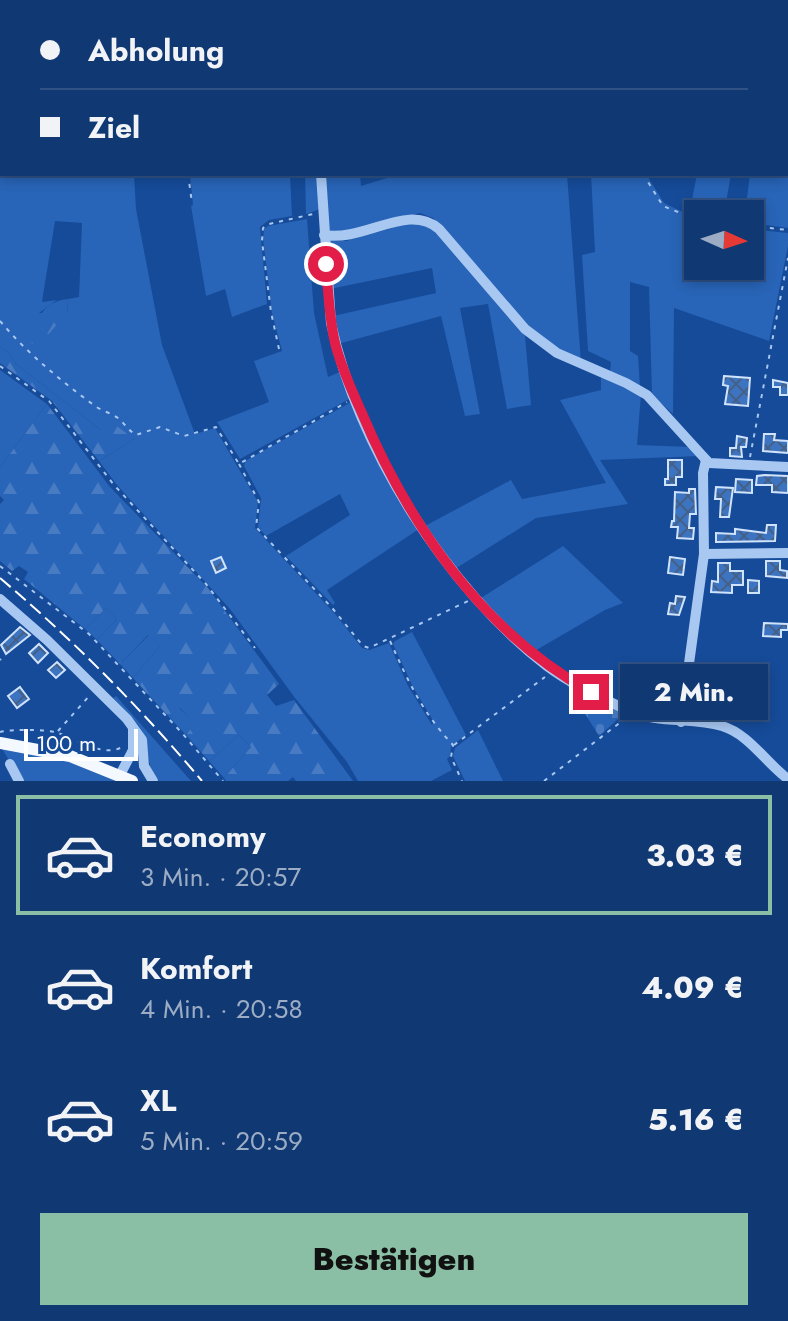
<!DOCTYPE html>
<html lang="de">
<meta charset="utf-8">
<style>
:root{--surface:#103873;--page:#1e437b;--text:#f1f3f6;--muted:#9cacc4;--line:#305285;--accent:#8abfa5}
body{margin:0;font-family:Jost,sans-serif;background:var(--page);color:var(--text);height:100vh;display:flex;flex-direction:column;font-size:30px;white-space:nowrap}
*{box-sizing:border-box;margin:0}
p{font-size:26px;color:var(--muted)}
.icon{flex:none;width:44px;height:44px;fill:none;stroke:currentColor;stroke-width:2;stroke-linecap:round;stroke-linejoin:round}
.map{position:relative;height:781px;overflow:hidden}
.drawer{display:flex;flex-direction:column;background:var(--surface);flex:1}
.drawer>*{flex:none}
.top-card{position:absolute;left:0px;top:0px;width:788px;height:176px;box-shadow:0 4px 12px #0003,0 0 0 2px var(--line);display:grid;align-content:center;height:176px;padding:0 40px;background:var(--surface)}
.needle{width:52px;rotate:93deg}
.controls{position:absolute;left:684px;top:200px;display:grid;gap:16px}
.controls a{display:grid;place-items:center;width:80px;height:80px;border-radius:0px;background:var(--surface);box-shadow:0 4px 12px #0003,0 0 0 2px var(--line);font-size:40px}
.scale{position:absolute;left:24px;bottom:20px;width:114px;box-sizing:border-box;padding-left:8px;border:4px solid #fff;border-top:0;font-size:22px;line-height:28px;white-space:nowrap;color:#fff;-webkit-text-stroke:6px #154b99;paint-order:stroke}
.end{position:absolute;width:36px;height:36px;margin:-18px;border:10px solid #e11d48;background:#fff;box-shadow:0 0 0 4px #fff}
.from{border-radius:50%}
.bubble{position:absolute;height:56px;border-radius:0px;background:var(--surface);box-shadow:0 4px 12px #0003,0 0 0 2px var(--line);font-size:26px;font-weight:800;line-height:56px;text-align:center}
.top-card b{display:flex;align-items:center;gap:28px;height:76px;font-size:30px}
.top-card b+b{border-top:2px solid var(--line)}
.top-card i{width:20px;height:20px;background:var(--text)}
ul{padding:14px 0 0;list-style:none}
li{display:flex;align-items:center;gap:24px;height:120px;margin:0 16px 12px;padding:0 24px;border:4px solid transparent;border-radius:0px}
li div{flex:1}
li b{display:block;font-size:30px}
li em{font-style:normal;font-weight:800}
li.current{border-color:var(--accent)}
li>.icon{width:72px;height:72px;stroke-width:1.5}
.cta{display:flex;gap:16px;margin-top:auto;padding:16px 40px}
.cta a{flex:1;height:92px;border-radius:0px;background:var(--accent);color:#111;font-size:32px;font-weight:800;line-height:92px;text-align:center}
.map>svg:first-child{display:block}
.green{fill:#2864b7;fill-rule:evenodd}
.forest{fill:url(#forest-firs)}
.cemetery{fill:url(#cemetery-stones)}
.building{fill:url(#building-cross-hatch);stroke:#d0e3fd;stroke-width:2}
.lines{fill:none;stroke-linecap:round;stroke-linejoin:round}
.path{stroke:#a8c8f2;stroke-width:2;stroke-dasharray:4 6;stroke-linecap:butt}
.minor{stroke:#a8c8f2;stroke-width:10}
.major{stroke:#f4f8ff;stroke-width:12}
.rail{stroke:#fff;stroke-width:2;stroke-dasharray:14 6;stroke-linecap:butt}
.route{stroke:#e11d48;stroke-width:10}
</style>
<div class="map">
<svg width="788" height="781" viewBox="0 0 788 781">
<defs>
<pattern id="forest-firs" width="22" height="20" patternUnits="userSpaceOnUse" patternTransform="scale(2)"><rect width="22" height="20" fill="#2864b7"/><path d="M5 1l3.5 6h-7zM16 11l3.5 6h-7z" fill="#487bc2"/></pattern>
<pattern id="cemetery-stones" width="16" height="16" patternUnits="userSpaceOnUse" patternTransform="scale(2)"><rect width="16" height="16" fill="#2864b7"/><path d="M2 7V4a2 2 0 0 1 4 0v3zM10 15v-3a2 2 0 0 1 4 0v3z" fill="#487bc2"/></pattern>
<pattern id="building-cross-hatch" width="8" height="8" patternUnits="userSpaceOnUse" patternTransform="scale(2)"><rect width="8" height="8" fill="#3d74c1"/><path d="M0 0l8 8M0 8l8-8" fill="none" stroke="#446086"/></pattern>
</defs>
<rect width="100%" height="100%" fill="#154b99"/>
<g class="green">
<polygon points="0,0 311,0 311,2 2,2 2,100"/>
<polygon points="319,0 444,0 444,2"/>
<polygon points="482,0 629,0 482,2"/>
<polygon points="720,0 788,0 788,228 750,223 750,214 745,214 750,174 786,174 786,2 720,2"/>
<path d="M0,104L2,174H134L136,209L162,345L195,434L215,428L258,502L255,528L336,615L362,648L369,650L389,643L408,686L432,725L434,722L413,687L393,644L395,641L412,632L466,735L451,746L450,756L447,759L452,770L431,781H358L347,762L295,698L230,609L117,485L99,461L134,439L101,430L16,364L8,352L0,347ZM55,221L82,223L79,297L68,299L67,313H39L57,300L42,302Z"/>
<polygon points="190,174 290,174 292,216 269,220 260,227 267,304 232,317 225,289 206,296 191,206 193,205"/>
<polygon points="305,174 319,174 320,209 306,214"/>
<polygon points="325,174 360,174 361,186 400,174 567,174 581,362 546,343 521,322 433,218 420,213 357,231 341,233 330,230 326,220"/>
<polygon points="591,174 646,174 664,203 685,213 685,219 698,223 698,266 750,266 750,229 788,233 788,246 769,341 674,308 673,414 652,395 649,287 630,282 630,351 638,356 640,387 610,372 611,362 588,351 582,255 595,252"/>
<polygon points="697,174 731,174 724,214 698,214 698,217 689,215"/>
<polygon points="307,219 314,313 328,377 342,371 351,398 240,459 217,422 269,402 254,361 282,351 272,313 263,239 264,229 268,226"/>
<polygon points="416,221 439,234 525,335 531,405 507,409 488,304 460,308 480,414 465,416 441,316 338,344 333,316 436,293 432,268 330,289 327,243 331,241 346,241"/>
<polygon points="0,370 47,404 0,467"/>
<polygon points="601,377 641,394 637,445 693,447 699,456 600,460 628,504 536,518 455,569 423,527 511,480 522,499 606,483 560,400 601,390"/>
<polygon points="353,401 419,529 327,590 335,603 333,605 286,556 350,515 340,494 266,536 258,527 261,498 244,466 245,461"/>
<polygon points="563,546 623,603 605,610 533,652 481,598"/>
<polygon points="106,608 117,619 97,640 85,629"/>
<polygon points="149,635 160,646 133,678 120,664"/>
<path d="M116,696L191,781H159C146,767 150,756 145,739C141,723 124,710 113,698Z"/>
<polygon points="179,708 196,724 186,735 170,718"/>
<polygon points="478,730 503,781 465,781 453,756 455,748"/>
<polygon points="239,735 251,747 224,778 209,761"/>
<polygon points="0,745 50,754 119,781 21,781"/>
</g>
<g class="forest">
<path d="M68,299L67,313L39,345L30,343C37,320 41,302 68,299Z"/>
<polygon points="0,347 8,352 16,364 101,430 114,424 134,439 99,461 52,401 0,363"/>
<polygon points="47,404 110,487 208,588 279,684 267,695 276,706 294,700 353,781 296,781 293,777 288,781 226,781 224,778 251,747 239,735 209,761 186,735 195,724 180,708 170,718 133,678 160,646 148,635 120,664 97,640 117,619 106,608 85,629 24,579 28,572 19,566 12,571 0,561 0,504 4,500 0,496 0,467"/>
</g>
<polygon class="cemetery" points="566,683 626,712 599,736"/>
<g class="building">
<polygon points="724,376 750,378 748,406 725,404 728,386 723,385"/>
<polygon points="773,380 788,383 788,395 780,395 780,387 773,387"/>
<polygon points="764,434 775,434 774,440 788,441 788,453 763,451"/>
<polygon points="737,436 747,438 746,447 741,447 742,457 730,456 730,448 736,448"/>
<polygon points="668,460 682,460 682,477 676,477 676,485 665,485 665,479 668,479"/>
<polygon points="765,475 788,476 788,493 772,492 772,485 756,485 757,476"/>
<polygon points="736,479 752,480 752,493 735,492"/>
<polygon points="716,487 733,488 729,517 720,517 721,499 715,499"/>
<polygon points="689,489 695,489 696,514 690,514 689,528 694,528 693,539 677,538 678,527 671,527 672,521 674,521 675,492 689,493"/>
<polygon points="767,525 776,525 775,541 716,542 716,533 735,534 735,529 766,533"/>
<polygon points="221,557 226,568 216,573 211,561"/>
<polygon points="670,557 685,559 683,575 668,573"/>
<polygon points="766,561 780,561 780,570 787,571 787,578 766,576"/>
<polygon points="718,563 730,563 730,571 743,571 743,585 732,585 732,593 711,592 712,581 718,582"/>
<polygon points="748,580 759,581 759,593 748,593"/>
<polygon points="676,596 685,597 679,615 668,614 670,603 675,604"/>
<polygon points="764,623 788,624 788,630 781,630 781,637 763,636"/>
<polygon points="20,627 30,635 6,654 1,645"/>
<polygon points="39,644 48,653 38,663 29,653"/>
<polygon points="57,662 65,670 56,678 48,670"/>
<polygon points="20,687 29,699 17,708 8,696"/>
</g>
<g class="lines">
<g class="path">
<polyline points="188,174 192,203"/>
<polyline points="643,174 663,206 698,220"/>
<polyline points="750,226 788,230"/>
<path d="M0,321C27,353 61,381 95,406C102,411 111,413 118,418C125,424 128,430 136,435L160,427L184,436L216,427L239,464L347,402"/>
<polyline points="279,349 271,312 262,241 263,228 269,224 313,214"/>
<polyline points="0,366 49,401 114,485 206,584 255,648"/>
<polyline points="750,457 788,258"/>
<polyline points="239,464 259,502 256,527 333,609 363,646 369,648 468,601"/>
<polyline points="0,566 89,634 182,733 223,781"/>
<path d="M390,641C409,683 422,712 453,745L451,757L462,781"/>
<polyline points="0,660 1,659"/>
<polyline points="58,731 91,694"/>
<path d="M0,732C12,729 47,729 58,733C77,739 106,760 125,745"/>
<polyline points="454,745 545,677"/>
<polyline points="544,781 626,718"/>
</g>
<g class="minor">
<polyline points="316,0 316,2"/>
<polyline points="0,102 2,103"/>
<path d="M321,174L331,323C357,446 447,589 547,666C571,684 600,697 627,710C658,724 691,717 722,726C749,734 766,763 788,779"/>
<path d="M324,235C365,242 408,202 439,229L525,329L557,353L626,383L647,395L709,463L788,467"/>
<polyline points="704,554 788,553"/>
<polyline points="0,599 47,640 127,719 142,740 144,766 153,781"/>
<polyline points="681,722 704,554 703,473 706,460"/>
<polyline points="10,764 19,781"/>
<polyline points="120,775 133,750 133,729"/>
</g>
<polyline class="major" points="0,743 70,756 132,781"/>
<path class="rail" d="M0,578C73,640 140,707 202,781"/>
</g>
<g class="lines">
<path class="route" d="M326,264C328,290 329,317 335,343C341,366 351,389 361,411C408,523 482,632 591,692"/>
</g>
</svg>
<div class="controls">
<a><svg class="needle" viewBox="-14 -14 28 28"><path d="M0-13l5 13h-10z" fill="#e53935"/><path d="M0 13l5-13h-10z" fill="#9cacc4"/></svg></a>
</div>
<div class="scale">100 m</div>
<i class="end from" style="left:326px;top:264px"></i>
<i class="end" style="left:591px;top:692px"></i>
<div class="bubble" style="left:620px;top:664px;width:148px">2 Min.</div>
<div class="top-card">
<b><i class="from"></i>Abholung</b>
<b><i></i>Ziel</b>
</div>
</div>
<section class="drawer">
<ul>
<li class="current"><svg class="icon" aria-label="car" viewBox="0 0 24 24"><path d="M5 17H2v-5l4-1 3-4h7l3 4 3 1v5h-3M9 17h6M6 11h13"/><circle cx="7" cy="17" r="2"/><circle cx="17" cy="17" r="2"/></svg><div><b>Economy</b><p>3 Min. · 20:57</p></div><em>3.03 €</em></li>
<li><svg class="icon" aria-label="car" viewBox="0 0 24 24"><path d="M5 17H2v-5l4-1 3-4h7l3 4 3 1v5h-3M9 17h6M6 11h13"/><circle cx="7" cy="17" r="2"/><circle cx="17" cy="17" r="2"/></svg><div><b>Komfort</b><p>4 Min. · 20:58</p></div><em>4.09 €</em></li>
<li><svg class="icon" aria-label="car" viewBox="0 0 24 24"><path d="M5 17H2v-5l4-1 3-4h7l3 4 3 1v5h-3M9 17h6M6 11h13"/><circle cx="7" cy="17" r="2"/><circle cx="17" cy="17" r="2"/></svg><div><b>XL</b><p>5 Min. · 20:59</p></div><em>5.16 €</em></li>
</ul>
<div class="cta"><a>Bestätigen</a></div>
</section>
